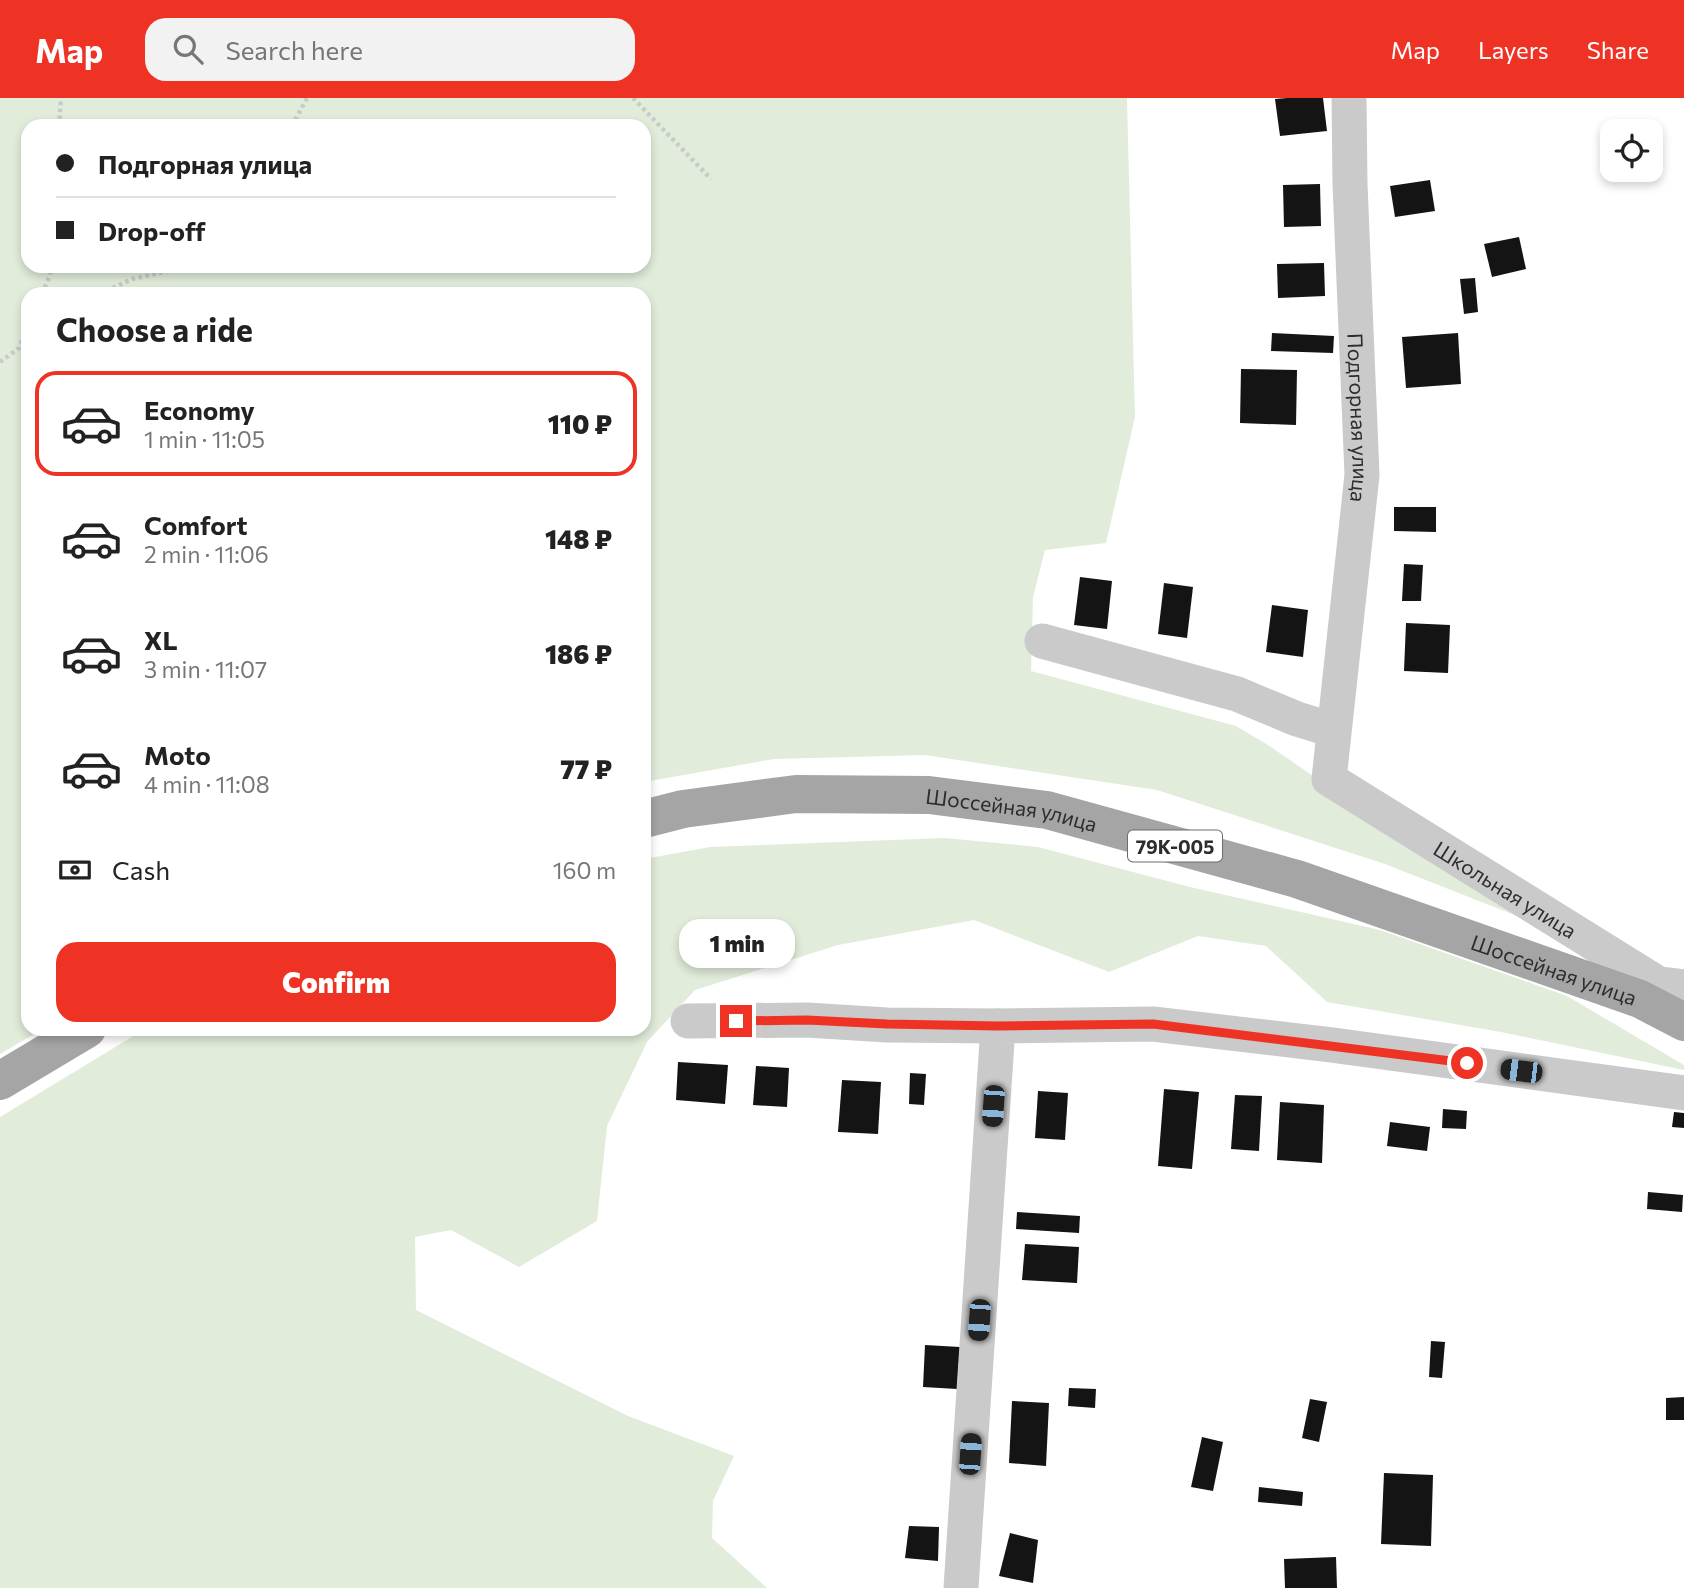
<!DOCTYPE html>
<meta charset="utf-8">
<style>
:root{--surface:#fff;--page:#f2f2f2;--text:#222;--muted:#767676;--line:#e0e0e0;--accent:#ee3325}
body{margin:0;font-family:Commissioner,sans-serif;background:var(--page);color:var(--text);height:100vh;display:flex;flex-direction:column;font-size:26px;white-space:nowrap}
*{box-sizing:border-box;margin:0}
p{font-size:23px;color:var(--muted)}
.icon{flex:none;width:38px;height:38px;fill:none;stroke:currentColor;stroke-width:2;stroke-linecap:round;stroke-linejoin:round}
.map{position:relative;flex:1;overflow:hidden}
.details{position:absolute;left:21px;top:189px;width:630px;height:749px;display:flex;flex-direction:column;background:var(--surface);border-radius:21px;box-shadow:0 4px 10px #0003}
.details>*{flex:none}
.hud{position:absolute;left:21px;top:21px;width:630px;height:154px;border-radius:21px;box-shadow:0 4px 10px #0003;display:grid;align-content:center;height:154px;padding:0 35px;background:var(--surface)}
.tools{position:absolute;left:1600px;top:21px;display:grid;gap:14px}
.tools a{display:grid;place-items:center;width:63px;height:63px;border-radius:14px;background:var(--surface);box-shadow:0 4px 10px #0003;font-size:35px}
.end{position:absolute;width:32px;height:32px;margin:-16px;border:9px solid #ee3325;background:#fff;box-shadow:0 0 0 4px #fff}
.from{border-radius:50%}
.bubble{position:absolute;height:49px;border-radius:21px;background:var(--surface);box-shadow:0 4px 10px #0003;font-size:23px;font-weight:800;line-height:49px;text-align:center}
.car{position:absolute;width:21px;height:42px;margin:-21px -10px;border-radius:9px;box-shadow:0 0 5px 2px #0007;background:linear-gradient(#222 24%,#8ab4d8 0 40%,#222 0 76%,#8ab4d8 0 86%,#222 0)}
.hud b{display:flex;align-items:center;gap:24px;height:66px;font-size:26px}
.hud b+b{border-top:2px solid var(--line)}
.hud i{width:18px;height:18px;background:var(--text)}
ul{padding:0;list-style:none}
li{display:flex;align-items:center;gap:21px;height:105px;margin:0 14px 10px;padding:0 21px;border:4px solid transparent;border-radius:21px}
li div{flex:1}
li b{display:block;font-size:26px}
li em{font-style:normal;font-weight:800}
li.current{border-color:var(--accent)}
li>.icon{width:63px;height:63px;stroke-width:1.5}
h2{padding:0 35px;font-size:32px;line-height:84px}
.pay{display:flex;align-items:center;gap:18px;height:77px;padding:0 35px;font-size:26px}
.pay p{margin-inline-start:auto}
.primary-button{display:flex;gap:14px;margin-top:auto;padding:14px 35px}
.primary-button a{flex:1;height:80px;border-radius:21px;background:var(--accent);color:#fff;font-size:28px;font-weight:800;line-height:80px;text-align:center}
header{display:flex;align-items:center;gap:42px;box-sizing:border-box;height:98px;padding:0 35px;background:var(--accent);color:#fff}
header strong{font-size:33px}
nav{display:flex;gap:38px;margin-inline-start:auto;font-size:24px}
.search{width:490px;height:63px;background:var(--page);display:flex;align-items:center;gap:18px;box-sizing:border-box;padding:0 24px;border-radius:21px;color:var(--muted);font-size:26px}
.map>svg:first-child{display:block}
.green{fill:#e1ecda;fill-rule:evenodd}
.building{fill:#141414}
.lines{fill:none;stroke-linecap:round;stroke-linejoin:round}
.path{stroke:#cacaca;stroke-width:4.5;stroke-dasharray:3.5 3.5;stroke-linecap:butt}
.minor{stroke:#cacaca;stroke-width:35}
.major{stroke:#a5a5a5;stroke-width:38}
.route{stroke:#ee3325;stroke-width:9}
.labels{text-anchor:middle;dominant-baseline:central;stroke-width:7;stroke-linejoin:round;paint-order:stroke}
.shield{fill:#fff;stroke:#6c6c6c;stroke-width:2}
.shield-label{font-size:19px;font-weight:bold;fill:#2d2d2d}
.street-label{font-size:21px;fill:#2d2d2d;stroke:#fff}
</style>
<header>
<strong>Map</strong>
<div class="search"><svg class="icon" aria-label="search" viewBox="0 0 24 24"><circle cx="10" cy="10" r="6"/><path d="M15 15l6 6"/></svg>Search here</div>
<nav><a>Map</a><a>Layers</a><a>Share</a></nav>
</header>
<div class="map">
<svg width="1684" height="1490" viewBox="0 0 1684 1490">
<rect width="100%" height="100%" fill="#fff"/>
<g class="green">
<path d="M0,0H1127L1135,319L1106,445L1045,452L1033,499L1031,573L1236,628L1268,647L1517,818L1385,766L1157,692L925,657L774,661L644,684V196H28V931H43L0,956ZM28,28H644V168H28Z"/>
<polygon points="945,740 1038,749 1190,789 1380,832 1567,898 1684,967 1684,972 1501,934 1327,904 1266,848 1198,838 1109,874 974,822 838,847 695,892 647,944 607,1028 597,1123 519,1169 451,1132 415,1139 416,1212 628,1318 734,1358 713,1403 712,1440 767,1490 0,1490 0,1019 145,931 644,931 644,761 710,749"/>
</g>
<g class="building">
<polygon points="1287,0 1323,0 1327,33 1280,38 1275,1"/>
<polygon points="1430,82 1435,113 1395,119 1390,88"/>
<polygon points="1320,86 1321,128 1284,129 1283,87"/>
<polygon points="1519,139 1526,171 1492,179 1484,146"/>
<polygon points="1324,165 1325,198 1278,200 1277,166"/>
<polygon points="1475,180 1478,214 1464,216 1460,181"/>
<polygon points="1272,235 1334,238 1333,255 1271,253"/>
<polygon points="1458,235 1461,286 1406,290 1402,239"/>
<polygon points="1241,271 1297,272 1296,327 1240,325"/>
<polygon points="1394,409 1436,409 1436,434 1394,433"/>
<polygon points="1404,466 1423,467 1421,503 1402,503"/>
<polygon points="1080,479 1112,483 1107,531 1074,527"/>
<polygon points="1164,485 1193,489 1187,540 1158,536"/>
<polygon points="1272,507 1308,512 1303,559 1266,554"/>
<polygon points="1406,525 1450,527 1448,575 1404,573"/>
<polygon points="678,964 728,967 725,1006 676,1002"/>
<polygon points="756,968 789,970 787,1009 753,1007"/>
<polygon points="910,975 926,976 924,1007 909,1006"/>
<polygon points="842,982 881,984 878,1036 838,1034"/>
<polygon points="1164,991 1199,994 1192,1071 1158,1068"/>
<polygon points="1038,993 1068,995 1065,1042 1035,1040"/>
<polygon points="1235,997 1262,998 1259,1053 1231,1051"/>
<polygon points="1280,1004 1324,1007 1322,1065 1277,1062"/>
<polygon points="1443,1011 1467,1013 1466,1031 1442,1030"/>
<polygon points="1674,1014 1684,1015 1684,1030 1672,1029"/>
<polygon points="1390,1024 1430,1029 1427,1053 1387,1048"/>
<polygon points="1648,1094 1683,1097 1682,1114 1647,1111"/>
<polygon points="1017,1114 1080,1118 1079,1135 1016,1131"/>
<polygon points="1025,1146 1079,1149 1077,1185 1022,1182"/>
<polygon points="1431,1243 1445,1244 1442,1280 1429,1279"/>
<polygon points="925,1247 960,1249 957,1291 923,1289"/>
<polygon points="1069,1290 1096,1291 1095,1310 1068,1308"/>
<polygon points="1684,1299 1684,1322 1666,1322 1666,1300"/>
<polygon points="1310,1301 1327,1304 1319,1344 1302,1340"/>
<polygon points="1012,1303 1049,1305 1046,1368 1009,1365"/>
<polygon points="1202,1339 1223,1344 1213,1393 1191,1389"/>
<polygon points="1384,1375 1433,1377 1431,1448 1381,1446"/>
<polygon points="1259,1389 1303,1394 1302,1408 1258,1404"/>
<polygon points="909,1428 939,1429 938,1463 905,1460"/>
<polygon points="1010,1435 1038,1442 1033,1485 999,1478"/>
<polygon points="1336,1459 1337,1490 1285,1490 1284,1461"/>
</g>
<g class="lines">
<g class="path">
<polyline points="633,0 711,81"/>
<polyline points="59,28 61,0"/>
<polyline points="292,28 307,0"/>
<polyline points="42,196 50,177 51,168"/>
<polyline points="100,196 132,181 192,168"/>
<polyline points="0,264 19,250 28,228"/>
</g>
<g class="minor">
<path id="s1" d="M1349,0L1350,86L1362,377L1329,681L1659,886L1684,889"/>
<polyline points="1042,543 1237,596 1297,621 1333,632"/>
<polyline points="688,923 807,922 887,927 998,928"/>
<polyline points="961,1490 998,928 1153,926 1332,947 1684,995"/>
</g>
<g class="major">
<path id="s2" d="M644,721L683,711L796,696L929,697L1047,712L1297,781L1640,901L1684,924"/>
<polyline points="0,983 87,931"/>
</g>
</g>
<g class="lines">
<polyline class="route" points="736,923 807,922 887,926 998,928 1153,926 1467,965"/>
</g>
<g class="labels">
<rect class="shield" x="1128" y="732.5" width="94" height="31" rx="5"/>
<g class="shield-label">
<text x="1175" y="748">79К-005</text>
</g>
<g class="street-label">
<text stroke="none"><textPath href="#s1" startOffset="320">Подгорная улица</textPath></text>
<text stroke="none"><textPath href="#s2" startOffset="371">Шоссейная улица</textPath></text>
<text stroke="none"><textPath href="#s1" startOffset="891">Школьная улица</textPath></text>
<text stroke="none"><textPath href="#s2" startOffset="938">Шоссейная улица</textPath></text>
</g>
</g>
</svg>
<div class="tools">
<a><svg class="icon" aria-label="locate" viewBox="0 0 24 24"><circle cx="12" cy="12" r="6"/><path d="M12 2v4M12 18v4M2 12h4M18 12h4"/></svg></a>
</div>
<i class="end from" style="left:1467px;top:965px"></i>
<i class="end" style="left:736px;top:923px"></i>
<div class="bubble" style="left:679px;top:821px;width:116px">1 min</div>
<i class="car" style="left:1521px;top:973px;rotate:277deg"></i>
<i class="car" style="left:993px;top:1008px;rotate:184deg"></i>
<i class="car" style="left:979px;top:1222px;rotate:184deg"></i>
<i class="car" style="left:970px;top:1356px;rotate:4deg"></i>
<div class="hud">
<b><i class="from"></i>Подгорная улица</b>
<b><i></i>Drop-off</b>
</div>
<section class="details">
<h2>Choose a ride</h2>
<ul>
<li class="current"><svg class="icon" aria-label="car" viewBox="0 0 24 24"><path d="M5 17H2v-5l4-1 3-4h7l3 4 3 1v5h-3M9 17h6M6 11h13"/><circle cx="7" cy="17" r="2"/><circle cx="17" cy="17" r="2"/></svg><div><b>Economy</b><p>1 min · 11:05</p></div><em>110 ₽</em></li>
<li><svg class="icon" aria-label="car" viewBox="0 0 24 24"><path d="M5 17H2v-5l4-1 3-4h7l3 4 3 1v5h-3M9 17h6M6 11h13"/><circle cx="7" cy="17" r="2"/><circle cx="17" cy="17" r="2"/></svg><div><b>Comfort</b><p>2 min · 11:06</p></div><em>148 ₽</em></li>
<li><svg class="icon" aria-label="car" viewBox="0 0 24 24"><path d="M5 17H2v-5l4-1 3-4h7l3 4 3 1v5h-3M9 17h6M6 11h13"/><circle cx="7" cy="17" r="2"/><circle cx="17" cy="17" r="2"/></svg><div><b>XL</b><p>3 min · 11:07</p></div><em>186 ₽</em></li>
<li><svg class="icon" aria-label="car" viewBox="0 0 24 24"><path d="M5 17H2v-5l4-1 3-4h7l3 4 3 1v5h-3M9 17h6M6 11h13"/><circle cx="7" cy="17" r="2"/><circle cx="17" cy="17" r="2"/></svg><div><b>Moto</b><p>4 min · 11:08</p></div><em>77 ₽</em></li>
</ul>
<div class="pay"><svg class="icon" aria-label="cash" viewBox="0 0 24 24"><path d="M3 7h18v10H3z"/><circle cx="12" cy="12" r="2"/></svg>Cash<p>160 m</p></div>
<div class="primary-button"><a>Confirm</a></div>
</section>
</div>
